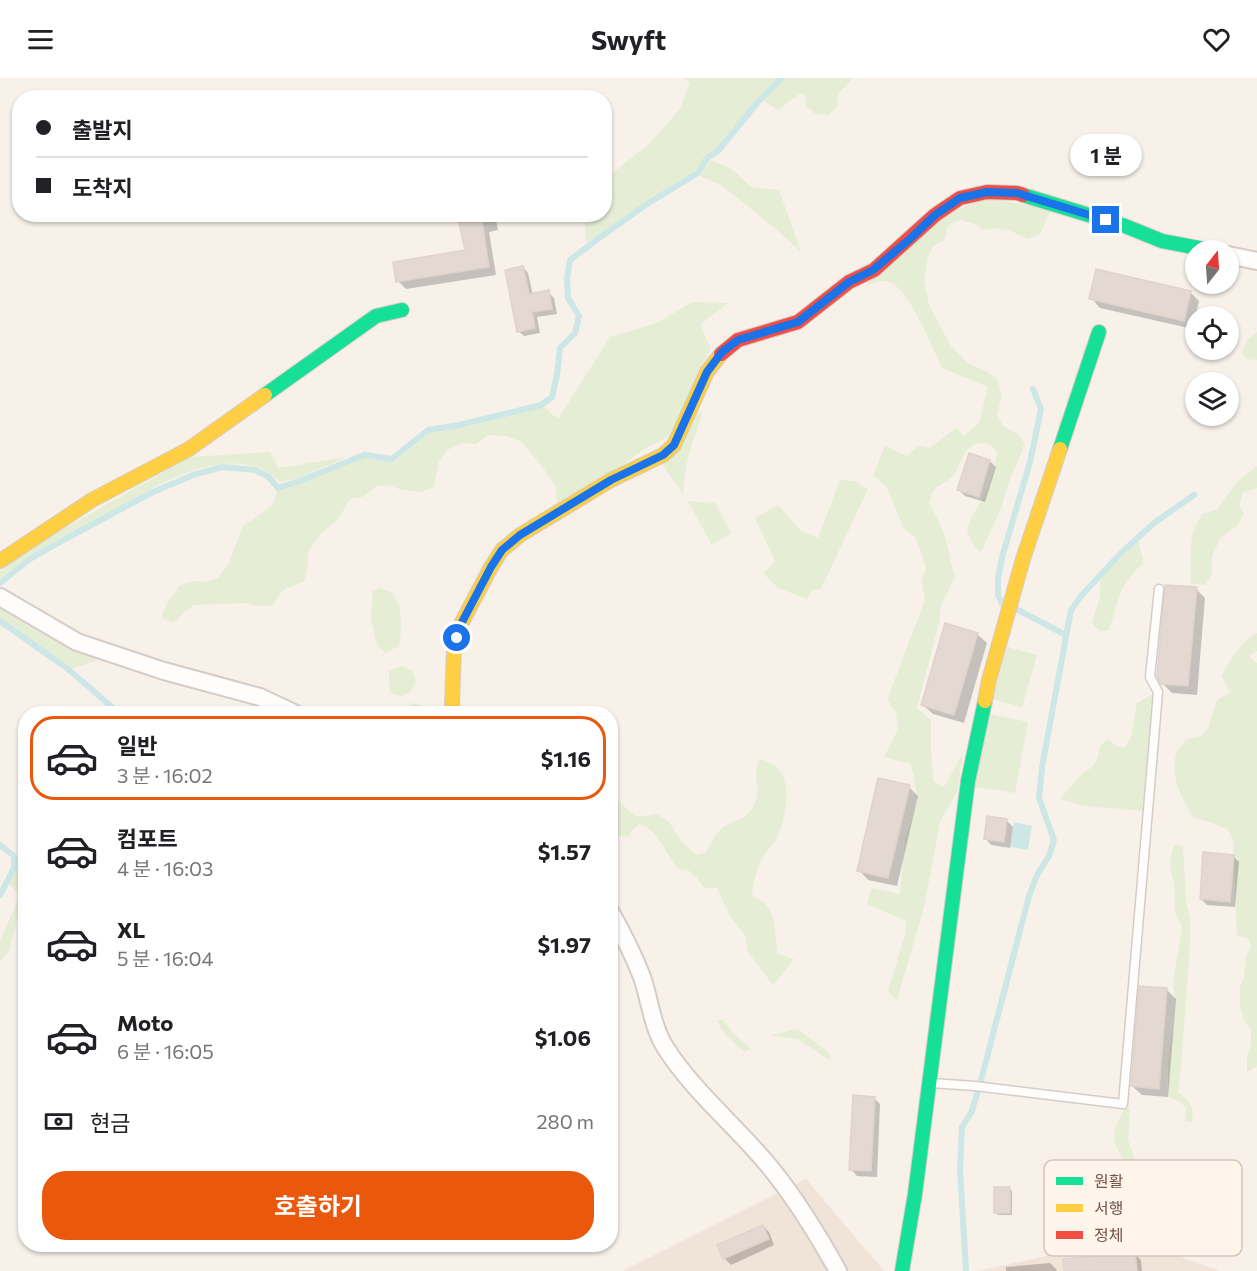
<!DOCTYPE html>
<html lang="ko">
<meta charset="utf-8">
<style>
:root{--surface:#fff;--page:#f6f6f6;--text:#202124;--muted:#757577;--line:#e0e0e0;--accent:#ea580c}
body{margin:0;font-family:Commissioner,"Noto Sans KR",sans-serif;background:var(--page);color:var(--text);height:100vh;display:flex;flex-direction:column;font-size:22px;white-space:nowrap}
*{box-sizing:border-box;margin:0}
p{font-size:20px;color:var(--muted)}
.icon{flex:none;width:33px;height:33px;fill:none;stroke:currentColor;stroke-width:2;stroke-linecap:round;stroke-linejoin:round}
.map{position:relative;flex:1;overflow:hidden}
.sheet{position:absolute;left:18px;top:628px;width:600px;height:546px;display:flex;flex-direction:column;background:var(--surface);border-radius:24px;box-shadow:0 2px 4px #0004}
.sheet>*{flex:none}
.top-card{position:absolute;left:12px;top:12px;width:600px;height:132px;border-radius:24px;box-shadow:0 2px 4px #0004;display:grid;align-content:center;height:132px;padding:0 24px;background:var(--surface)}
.needle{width:39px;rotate:17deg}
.controls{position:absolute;left:1185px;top:162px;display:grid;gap:12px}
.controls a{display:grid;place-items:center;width:54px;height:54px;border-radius:50%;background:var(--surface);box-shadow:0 2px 4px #0004;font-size:30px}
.end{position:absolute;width:27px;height:27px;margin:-14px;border:8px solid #1a73e8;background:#fff;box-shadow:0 0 0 3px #fff}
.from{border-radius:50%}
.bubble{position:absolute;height:42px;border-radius:21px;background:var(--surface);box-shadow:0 2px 4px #0004;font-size:20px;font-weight:700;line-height:42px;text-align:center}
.top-card b{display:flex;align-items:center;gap:21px;height:57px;font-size:22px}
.top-card b+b{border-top:2px solid var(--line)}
.top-card i{width:15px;height:15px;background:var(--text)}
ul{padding:10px 0 0;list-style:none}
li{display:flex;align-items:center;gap:18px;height:84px;margin:0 12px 9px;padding:0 12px;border:3px solid transparent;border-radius:24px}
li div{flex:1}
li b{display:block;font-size:22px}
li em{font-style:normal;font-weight:700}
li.current{border-color:var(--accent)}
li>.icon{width:54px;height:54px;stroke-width:1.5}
.pay{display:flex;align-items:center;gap:15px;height:66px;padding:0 24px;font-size:22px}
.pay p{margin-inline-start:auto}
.cta{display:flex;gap:12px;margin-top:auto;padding:12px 24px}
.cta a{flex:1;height:69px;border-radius:24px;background:var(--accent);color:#fff;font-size:24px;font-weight:700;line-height:69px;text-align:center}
header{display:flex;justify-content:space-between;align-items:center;height:78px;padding:0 24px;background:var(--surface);font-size:27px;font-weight:700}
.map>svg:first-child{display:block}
.residential{fill:#f0e3d8}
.green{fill:#e5edd5}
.water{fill:#cce7e6}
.shadow{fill:#0003}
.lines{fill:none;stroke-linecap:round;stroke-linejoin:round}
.stream{stroke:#cce7e6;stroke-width:6}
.building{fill:#e3d8d2;stroke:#e0d3cc;stroke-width:1.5}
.lane-casing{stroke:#d6ccc7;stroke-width:11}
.street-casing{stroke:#d6ccc7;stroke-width:20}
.fast-casing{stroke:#d6ccc6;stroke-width:16}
.slow-casing{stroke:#d6ccc6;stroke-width:16}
.jam-casing{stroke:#d6ccc6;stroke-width:16}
.lane{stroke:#fefdfc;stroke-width:8}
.street{stroke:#fefdfc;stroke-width:16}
.fast{stroke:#16e098;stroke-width:14}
.slow{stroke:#ffcf43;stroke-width:14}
.jam{stroke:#f24e42;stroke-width:14}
.route{stroke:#1a73e8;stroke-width:8}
.key{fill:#fff5eb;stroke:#d5c5bb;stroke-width:1.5}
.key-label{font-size:16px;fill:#74554b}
</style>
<header><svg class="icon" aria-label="menu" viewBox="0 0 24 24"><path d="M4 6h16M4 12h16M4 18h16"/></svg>Swyft<svg class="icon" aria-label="heart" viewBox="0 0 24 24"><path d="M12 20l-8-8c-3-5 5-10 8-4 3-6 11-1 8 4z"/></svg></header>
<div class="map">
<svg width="1257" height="1193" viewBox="0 0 1257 1193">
<rect width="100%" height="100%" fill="#f7f1ea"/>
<g class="residential">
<polygon points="806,1101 884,1193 623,1193"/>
<polygon points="1128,1160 1220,1193 978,1193"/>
</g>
<g class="green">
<polygon points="684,0 778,0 757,22 715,72 705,79 697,94 679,103 586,165 584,137 604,136 605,101 649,66 680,31 690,4"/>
<polygon points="785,0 853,0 838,16 837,28 829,37 816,36 806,28 805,17 801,15 778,32 764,23"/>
<polygon points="710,82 732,91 751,109 779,112 801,174 777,152 721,107 700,98"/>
<path d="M985,120L1051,131L1040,156L1028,161C1011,153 1002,148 984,152L975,146L960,142L948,148L944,162L933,168L928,179L924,201L929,227L951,268L968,285L987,294L997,301L1002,317L997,337L1003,348L1018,356L1025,366L1008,406L1002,428L981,474L974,468L967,453L971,440L983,420L990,405L995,389L997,374C987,360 972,363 964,377C960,384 958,391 953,398C948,404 939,406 934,412C932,414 930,421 929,425C936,437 943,451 947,466C950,477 951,488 955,499L941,527L939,545L917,630L931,642V677L934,704L944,709L963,675L957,714L940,744L924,829L897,922L888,913L906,854V843L867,826L872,810L900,816L905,760L917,725L916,710L911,686L884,679L898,651L896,634L887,622L925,522L922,504L926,490L922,476L915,459L904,451L887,410L873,397L885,368L907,378L918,368L930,370C939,364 948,354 958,350L963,359L979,345L988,309L942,290C933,271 908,207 887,203C880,202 871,206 864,209L940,140Z"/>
<polygon points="692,224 728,225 700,247 711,271 668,359 644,371 615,393 557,425 556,409 544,391 522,364 507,358 489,357 476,366 463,365 447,372 439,383 434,409 421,414 402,412 388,407 377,408 362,419 350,421 337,443 322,454 308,474 308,489 304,503 283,512 272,528 257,528 244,525 194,527 184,534 174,545 161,540 167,525 179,508 192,503 205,504 218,500 229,485 243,448 273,427 277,413 301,406 363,380 394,384 430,354 464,348 544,329 558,341 610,259 657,245"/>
<polygon points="1257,254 1257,282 1246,281 1242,274 1247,262"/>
<path d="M696,330L702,337C692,363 684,388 683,416L660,383Z"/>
<path d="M270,374L278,390L347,379L299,400L280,404C263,386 239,383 216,387C179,392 138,418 107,436C81,450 54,462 30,479C19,485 10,493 0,501V493L39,465L190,379Z"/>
<polygon points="1257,388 1257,410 1243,415 1239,427 1244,436 1237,448 1220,460 1212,479 1212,496 1205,507 1190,505 1191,467 1193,453 1202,436 1217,432 1237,404"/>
<polygon points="840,402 855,403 868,411 821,511 812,512 807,521 778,510 763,495 775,483 755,440 778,427 801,453 818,460"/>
<polygon points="688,423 715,425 731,455 712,467"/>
<path d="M1139,462C1139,471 1143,477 1143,486C1117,506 1120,525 1108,553H1100L1092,545L1100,519V501Z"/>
<polygon points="380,510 392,515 400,529 401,553 399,568 385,575 377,567 371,540 373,513"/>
<polygon points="0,526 97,582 71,591 0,540"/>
<path d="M1257,555V573L1249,578L1255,584L1257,585V988L1247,994V978L1251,967V952L1243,941L1240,926V908L1244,901L1246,878L1251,870L1249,861L1237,857L1233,762L1227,751L1210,744L1194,740C1182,720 1170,701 1176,677C1178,671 1183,666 1186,661L1202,658L1208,650L1217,622L1230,615L1222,598C1228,585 1243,560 1257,555Z"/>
<polygon points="1007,569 1037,577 1022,629 992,621"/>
<polygon points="402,588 413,593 416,604 410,614 401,618 390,615 389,606 389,593"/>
<polygon points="1153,616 1144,733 1084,728 1060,721 1082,696 1091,690 1097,683 1100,668 1108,661 1116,668 1124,670 1131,659 1137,625"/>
<polygon points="414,625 430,631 432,636 397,636"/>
<polygon points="990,636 1028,644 1015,715 974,709"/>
<path d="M761,681C765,683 770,685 774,687C795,702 785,743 776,762C773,768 767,771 764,777C757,788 753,804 752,817C756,820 761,822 764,825C778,837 774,860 778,876L794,881L773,907L748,874L745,857L730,838L717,810H704L697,800L688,792L679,791C665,777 660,753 640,746L632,752L629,759L613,756L611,743V716L635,738H647L656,735L669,744L682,764L696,777L706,775C710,767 714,758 721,751C734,740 749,744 756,722C761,708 751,691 761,681Z"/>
<path d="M1174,767L1183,768L1186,822L1190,842V866L1181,990L1178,1014C1190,1024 1194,1028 1192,1044H1185L1186,1030L1180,1024L1168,1018V980L1174,944L1175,921L1173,902L1180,864L1182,849L1175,835L1174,803L1171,794L1170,781Z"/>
<polygon points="18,788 25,797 25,824 18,837 9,873 0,884 0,863 20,817 9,806"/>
<polygon points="717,942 723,942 733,955 751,971 744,974 722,953"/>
<polygon points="798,951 829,975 831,983 799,962 771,957"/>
<polygon points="1125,1029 1130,1031 1128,1062 1135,1082 1138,1099 1131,1106 1126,1088 1114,1063 1115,1050"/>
</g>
<polygon class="water" points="1014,744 1032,748 1028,772 1010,769"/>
<g class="shadow">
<polygon points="458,136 495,136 498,152 489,154 496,197 406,211 398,203 467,174"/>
<polygon points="523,189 528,195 533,217 548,214 554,220 557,236 537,239 540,255 524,258 518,253"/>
<polygon points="1190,214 1199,223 1193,251 1100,230 1091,220"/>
<polygon points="990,383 996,389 985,424 965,418 959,412"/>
<polygon points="1196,511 1205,520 1197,617 1172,615 1162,605"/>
<polygon points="977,556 987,565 964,645 933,636 923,627"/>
<polygon points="909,709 918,718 897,808 868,802 859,792"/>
<polygon points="1007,743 1013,749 1010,770 991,767 985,760"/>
<polygon points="1233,778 1239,784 1235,829 1207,827 1201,821"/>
<polygon points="1166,911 1176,921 1168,1019 1142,1017 1132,1008"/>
<polygon points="874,1020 880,1026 877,1099 857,1098 851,1091"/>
<polygon points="1009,1111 1012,1113 1012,1137 998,1137 996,1134"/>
<polygon points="763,1148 769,1154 774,1167 731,1187 725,1181 719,1168"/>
<polygon points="1135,1176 1141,1182 1142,1193 1090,1193"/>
<polygon points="1050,1185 1056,1191 1057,1193 1006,1193 1006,1189"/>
</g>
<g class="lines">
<g class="stream">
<polyline points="0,505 30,481 67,460 153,414 193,397 222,389 255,392 269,399 278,410 300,403 364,377 392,381 428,352 459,347 541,327 552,319 557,297 560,270 575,255 579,238 568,220 567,201 570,182 599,160 647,126 698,95 707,80 718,73 758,24 782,0"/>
<polyline points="1002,526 998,517 998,499 1003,476 1030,384 1041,331 1033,311"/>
<polyline points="1016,531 1066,557"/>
<polyline points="0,543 68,591 120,636"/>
<polyline points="0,767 14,778 14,790 0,817"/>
<polyline points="966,1193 960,1091 962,1049 971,1035 979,1010 1029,818 1037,797 1049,778 1054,762 1039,720 1042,689 1071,532 1082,517 1120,476 1154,445 1194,417"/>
</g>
</g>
<g class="building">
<polygon points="457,136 481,136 489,189 396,204 393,184 465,172"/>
<polygon points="523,188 529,216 549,212 552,231 532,234 535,250 517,254 505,192"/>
<polygon points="1096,191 1191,213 1184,243 1089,221"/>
<polygon points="969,375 990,382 979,419 957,412"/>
<polygon points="1165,507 1197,509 1188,608 1161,606 1157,599"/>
<polygon points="945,545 978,555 954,637 921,627"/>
<polygon points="878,700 910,707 888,800 857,793"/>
<polygon points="987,738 1007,741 1004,764 984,761"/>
<polygon points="1203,774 1234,777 1230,824 1200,821"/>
<polygon points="1139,908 1167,910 1159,1011 1131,1008"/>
<polygon points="853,1017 875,1019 871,1093 849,1092"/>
<rect x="994" y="1109" width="16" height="26"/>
<polygon points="763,1147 769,1161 723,1181 717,1167"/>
<polygon points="1135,1175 1137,1193 1064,1193 1063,1181"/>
</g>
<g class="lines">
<defs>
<polyline id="lane" points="931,1005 975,1008 1123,1026 1158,614 1150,599 1159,511"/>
<g id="street">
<polyline points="1228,177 1257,183"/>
<polyline points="0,519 77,564 164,593 260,619 296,636"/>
<path d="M610,833C622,854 633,876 642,899C650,922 652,948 665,969C694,1015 739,1050 773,1093C798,1124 819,1159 838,1193"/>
</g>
<g id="fast">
<polyline points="1023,117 1125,148 1162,163 1209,172"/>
<polyline points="265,317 376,238 402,232"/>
<polyline points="1060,371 1099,254"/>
<polyline points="902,1193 915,1116 968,703 985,623"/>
</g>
<g id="slow">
<polyline points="0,483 92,422 189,371 265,317"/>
<polyline points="985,623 989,602 1023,481 1060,371"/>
<polyline points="453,636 452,625 454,573 460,548 491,489 502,472 520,457 611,402 663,377 674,367 707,294 721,276"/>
</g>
<polyline id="jam" points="721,276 738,262 798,244 849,204 874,192 935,137 960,120 987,114 1017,115 1023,117"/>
</defs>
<use href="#lane" class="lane-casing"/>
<use href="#street" class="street-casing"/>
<use href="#fast" class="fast-casing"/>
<use href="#slow" class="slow-casing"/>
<use href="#jam" class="jam-casing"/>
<use href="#lane" class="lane"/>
<use href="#street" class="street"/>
<use href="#fast" class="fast"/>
<use href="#slow" class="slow"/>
<use href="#jam" class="jam"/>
</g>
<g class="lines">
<polyline class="route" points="457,560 460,548 491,489 502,472 520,457 611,402 663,377 674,367 707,294 722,274 738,262 798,244 849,204 873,192 911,160 935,137 960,120 987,114 1017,115 1106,142"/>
</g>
<rect x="1044" y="1082" width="198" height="96" rx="9" class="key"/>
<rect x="1056" y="1099" width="27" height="8" fill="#16e098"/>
<rect x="1056" y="1126" width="27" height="8" fill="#ffcf43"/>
<rect x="1056" y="1153" width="27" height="8" fill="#f24e42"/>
<g class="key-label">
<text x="1094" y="1109">원활</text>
<text x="1094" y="1136">서행</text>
<text x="1094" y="1163">정체</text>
</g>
</svg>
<div class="controls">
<a><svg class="needle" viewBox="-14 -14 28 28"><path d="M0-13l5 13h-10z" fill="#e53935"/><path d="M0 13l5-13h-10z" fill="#757577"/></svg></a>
<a><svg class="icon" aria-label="locate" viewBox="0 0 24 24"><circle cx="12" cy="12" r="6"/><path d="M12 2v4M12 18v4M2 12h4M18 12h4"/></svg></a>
<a><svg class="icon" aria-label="layers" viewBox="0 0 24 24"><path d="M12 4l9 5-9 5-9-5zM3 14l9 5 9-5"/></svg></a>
</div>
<i class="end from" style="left:457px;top:560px"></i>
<i class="end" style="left:1106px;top:142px"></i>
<div class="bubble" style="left:1070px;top:56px;width:72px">1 분</div>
<div class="top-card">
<b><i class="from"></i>출발지</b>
<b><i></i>도착지</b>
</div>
<section class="sheet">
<ul>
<li class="current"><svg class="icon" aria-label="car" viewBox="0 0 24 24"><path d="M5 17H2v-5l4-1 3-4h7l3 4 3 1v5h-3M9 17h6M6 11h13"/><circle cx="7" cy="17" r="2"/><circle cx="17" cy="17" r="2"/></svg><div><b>일반</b><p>3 분 · 16:02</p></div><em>$1.16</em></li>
<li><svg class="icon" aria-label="car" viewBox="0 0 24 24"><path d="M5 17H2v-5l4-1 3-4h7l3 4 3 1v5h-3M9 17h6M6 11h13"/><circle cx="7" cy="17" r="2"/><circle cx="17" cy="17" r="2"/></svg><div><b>컴포트</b><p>4 분 · 16:03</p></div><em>$1.57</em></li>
<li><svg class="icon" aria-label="car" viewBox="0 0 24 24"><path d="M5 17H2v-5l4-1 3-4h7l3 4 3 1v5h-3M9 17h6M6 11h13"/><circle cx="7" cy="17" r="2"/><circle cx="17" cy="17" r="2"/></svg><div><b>XL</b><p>5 분 · 16:04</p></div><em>$1.97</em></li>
<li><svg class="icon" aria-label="car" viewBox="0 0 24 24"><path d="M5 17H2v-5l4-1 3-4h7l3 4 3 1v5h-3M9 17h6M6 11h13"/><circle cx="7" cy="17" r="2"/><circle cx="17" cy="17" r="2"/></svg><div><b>Moto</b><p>6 분 · 16:05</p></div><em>$1.06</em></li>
</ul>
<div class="pay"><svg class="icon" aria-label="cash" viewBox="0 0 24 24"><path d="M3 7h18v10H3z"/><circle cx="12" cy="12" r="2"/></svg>현금<p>280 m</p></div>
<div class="cta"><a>호출하기</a></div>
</section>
</div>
